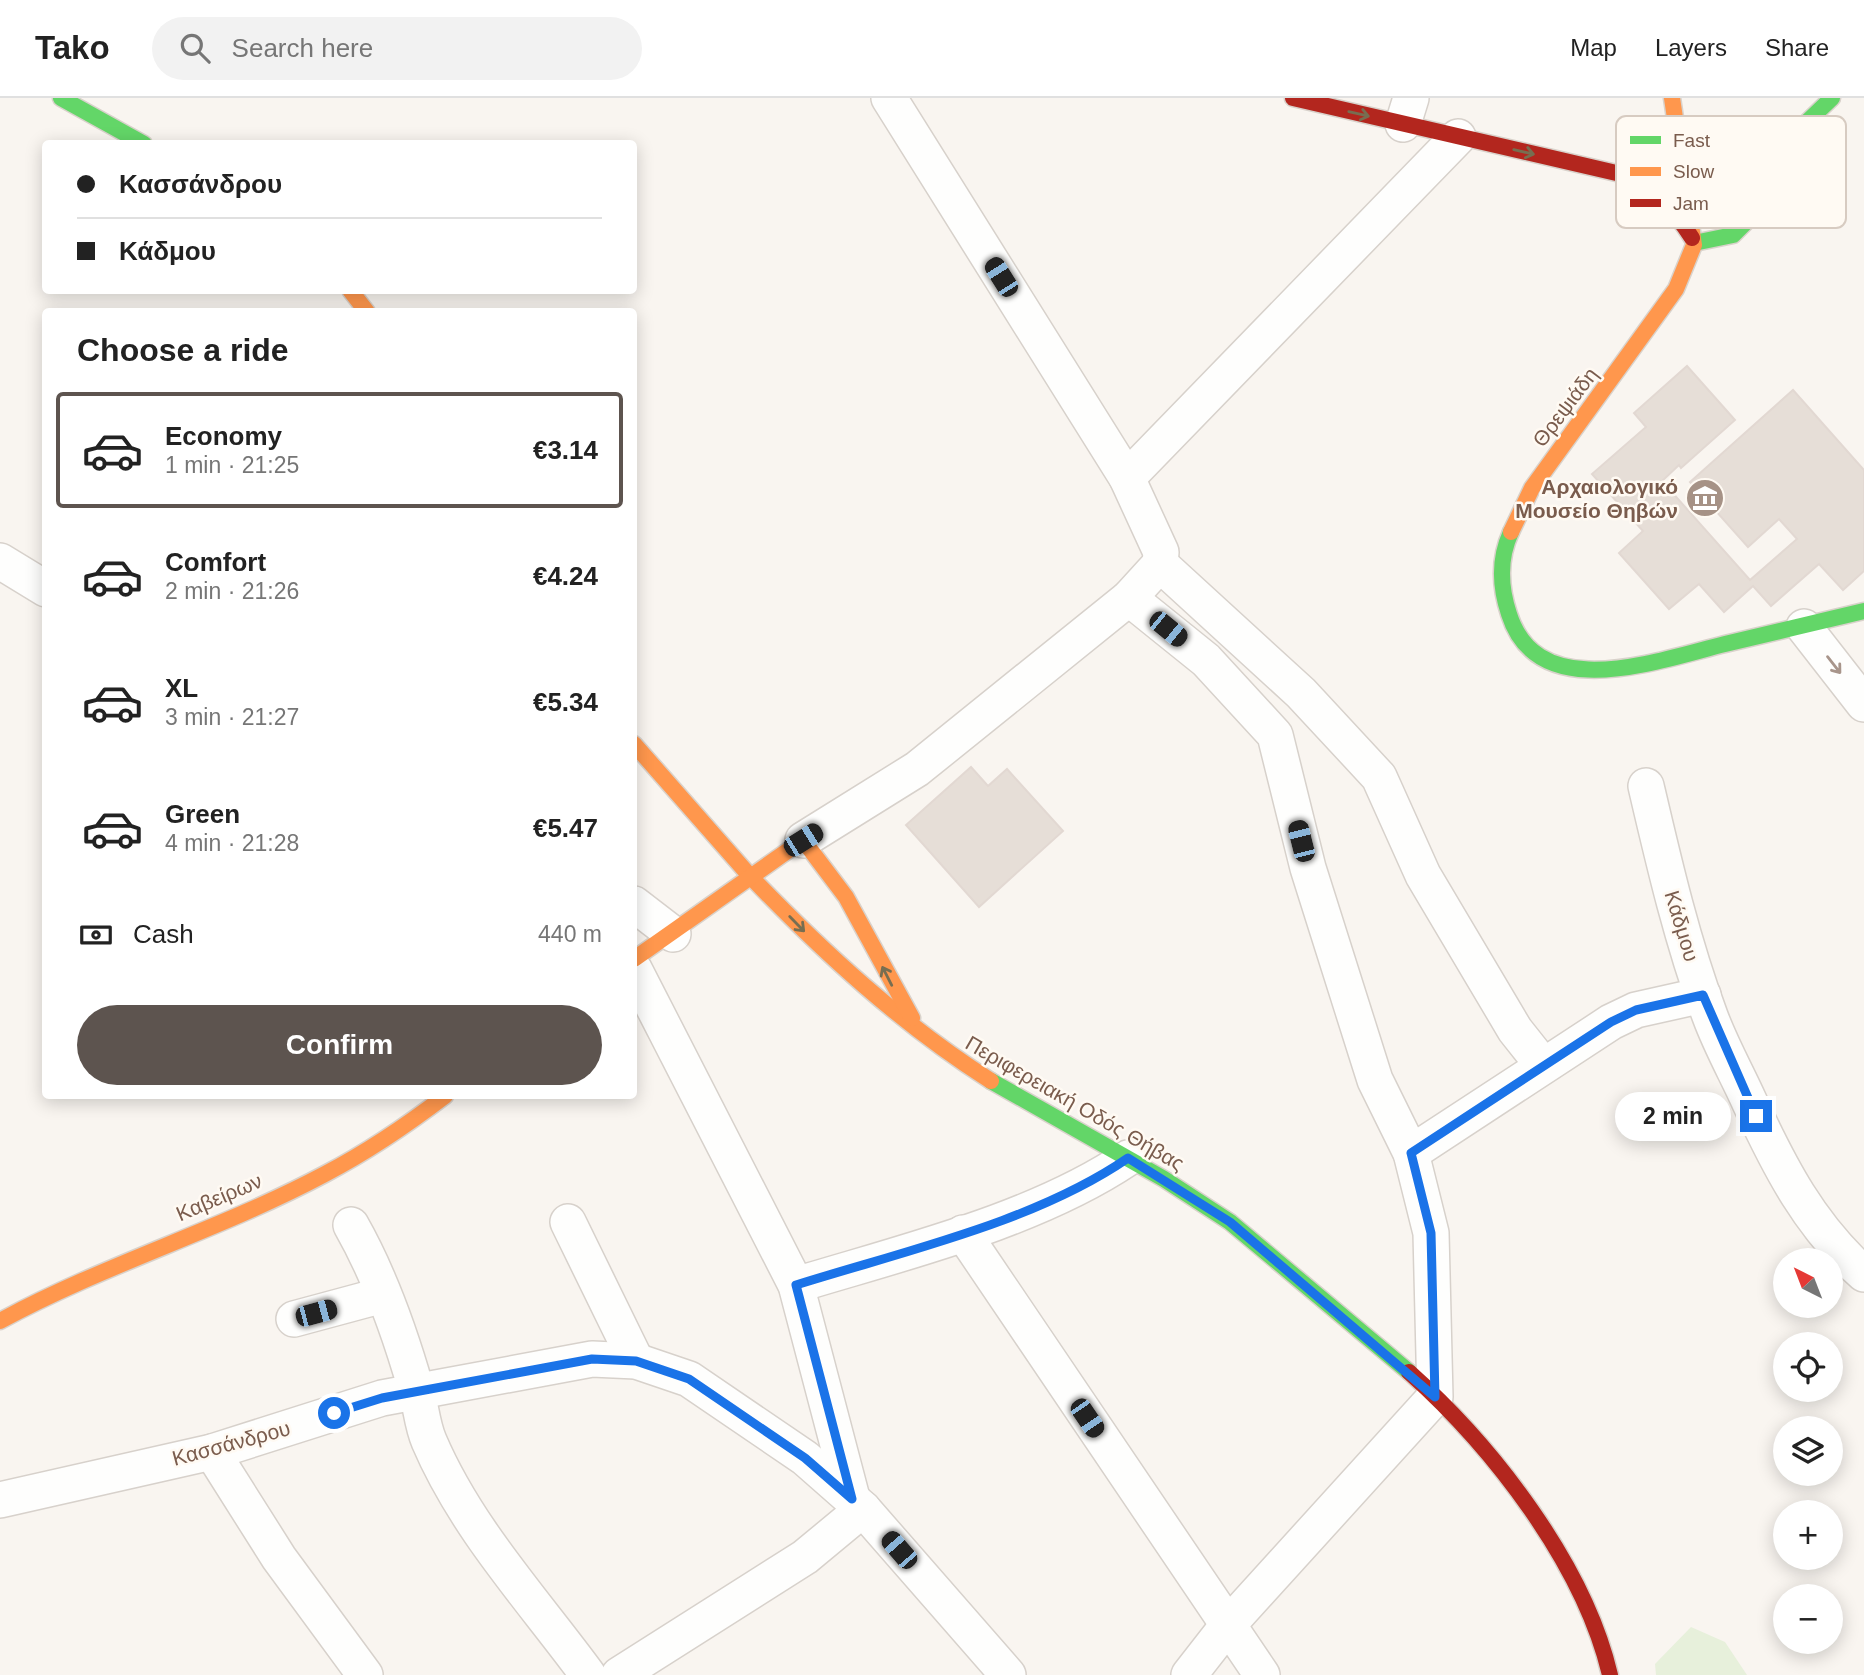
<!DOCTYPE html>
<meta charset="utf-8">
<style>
:root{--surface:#fff;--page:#f2f2f2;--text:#222;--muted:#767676;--line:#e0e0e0;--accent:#5d544f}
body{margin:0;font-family:Helvetica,sans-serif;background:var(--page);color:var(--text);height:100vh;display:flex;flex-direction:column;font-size:26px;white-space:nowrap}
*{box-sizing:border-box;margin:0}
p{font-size:23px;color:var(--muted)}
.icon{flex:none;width:38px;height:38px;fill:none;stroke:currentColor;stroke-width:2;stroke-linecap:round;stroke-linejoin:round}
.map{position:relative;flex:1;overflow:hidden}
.details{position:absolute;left:42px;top:210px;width:595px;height:791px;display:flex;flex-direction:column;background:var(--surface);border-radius:7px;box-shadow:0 4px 18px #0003}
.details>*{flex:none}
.guide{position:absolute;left:42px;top:42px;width:595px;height:154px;border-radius:7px;box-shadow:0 4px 18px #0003;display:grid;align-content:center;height:154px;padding:0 35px;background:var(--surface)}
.needle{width:46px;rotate:318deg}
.buttons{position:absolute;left:1773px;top:1150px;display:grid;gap:14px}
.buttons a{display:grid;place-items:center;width:70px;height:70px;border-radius:50%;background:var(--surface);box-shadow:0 4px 18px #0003;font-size:35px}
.end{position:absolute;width:32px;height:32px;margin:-16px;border:9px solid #1a73e8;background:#fff;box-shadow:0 0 0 4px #fff}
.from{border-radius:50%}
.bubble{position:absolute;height:49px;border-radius:24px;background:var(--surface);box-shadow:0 4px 18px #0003;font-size:23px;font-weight:700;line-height:49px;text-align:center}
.car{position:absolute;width:21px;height:42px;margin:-21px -10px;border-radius:9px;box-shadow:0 0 5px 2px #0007;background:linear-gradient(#222 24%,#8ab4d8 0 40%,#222 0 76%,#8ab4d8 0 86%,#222 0)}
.guide b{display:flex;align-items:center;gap:24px;height:66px;font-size:26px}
.guide b+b{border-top:2px solid var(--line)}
.guide i{width:18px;height:18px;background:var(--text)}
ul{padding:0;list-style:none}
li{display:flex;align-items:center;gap:21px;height:116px;margin:0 14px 10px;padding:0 21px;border:4px solid transparent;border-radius:7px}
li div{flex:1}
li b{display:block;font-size:26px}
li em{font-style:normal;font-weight:700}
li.current{border-color:var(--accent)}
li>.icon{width:63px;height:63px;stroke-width:1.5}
h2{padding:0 35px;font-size:32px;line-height:84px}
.pay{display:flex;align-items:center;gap:18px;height:77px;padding:0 35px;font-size:26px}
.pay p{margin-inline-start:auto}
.cta{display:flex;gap:14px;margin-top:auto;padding:14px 35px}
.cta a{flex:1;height:80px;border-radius:42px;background:var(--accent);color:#fff;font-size:28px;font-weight:700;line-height:80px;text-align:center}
header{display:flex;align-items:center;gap:42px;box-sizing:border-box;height:98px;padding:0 35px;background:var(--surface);border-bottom:2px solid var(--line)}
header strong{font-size:33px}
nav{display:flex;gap:38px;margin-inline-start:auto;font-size:24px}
.search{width:490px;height:63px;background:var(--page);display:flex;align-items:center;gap:18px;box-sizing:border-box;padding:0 24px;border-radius:38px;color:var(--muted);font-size:26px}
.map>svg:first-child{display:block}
.green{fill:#e7f0db}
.building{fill:#e6ded7;stroke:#e2d8d2;stroke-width:2}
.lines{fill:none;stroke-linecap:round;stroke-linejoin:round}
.street-casing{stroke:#d7d1cb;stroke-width:38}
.fast-casing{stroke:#d9d2cb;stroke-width:19}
.slow-casing{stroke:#d9d2cb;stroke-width:19}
.jam-casing{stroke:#d9d2cb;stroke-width:19}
.street{stroke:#fefefd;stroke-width:35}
.fast{stroke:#63d668;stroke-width:16}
.slow{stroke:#ff974d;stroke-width:16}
.jam{stroke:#b3261e;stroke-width:16}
.oneway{stroke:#776e51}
.oneway2{stroke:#a8958b}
.route{stroke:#1a73e8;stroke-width:9}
.labels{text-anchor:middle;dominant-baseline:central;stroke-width:5;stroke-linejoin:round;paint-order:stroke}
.street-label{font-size:21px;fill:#7a5c4d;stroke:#fffaf3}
.poi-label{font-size:21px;font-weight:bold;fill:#7a5c4d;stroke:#fffaf3;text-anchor:end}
.key{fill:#fffaf3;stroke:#d7cbc1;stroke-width:2}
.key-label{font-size:19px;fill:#7a5c4d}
</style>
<header>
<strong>Tako</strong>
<div class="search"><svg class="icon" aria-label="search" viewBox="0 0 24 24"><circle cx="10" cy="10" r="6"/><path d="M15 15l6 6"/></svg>Search here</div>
<nav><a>Map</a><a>Layers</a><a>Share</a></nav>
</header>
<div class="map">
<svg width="1864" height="1577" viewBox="0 0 1864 1577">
<rect width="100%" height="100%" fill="#f9f5f0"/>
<polygon class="green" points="1691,1529 1725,1544 1747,1577 1656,1577 1655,1566"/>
<g class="building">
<polygon points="1687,268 1735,322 1681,370 1679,367 1662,383 1750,482 1797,441 1779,421 1748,449 1690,384 1793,292 1864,372 1864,473 1843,492 1819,466 1771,508 1753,488 1724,514 1699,486 1669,511 1619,455 1643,433 1592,376 1646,329 1634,315"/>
<polygon points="971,669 988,688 1007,671 1063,733 979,809 906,727"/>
</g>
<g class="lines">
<defs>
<g id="street">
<polyline points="1403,26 1411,0"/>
<polyline points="1127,380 1458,39"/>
<polyline points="0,463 46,491"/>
<polyline points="1160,466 1301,595 1379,679 1423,777 1515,932 1542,966"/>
<polyline points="1129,500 1206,562 1275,637 1308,770 1375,982 1411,1055 1431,1135 1435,1299 1228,1527 1189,1577"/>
<polyline points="1804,529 1864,606"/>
<path d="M1646,688C1664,765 1682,843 1710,918C1721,948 1737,976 1750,1005C1780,1070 1810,1128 1864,1176"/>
<polyline points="803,742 917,671 1129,500 1160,466 1161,454 1127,380 889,0"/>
<polyline points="634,806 673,836"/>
<polyline points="634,871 796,1187 852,1400"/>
<polyline points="1411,1055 1611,924 1636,912 1703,897"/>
<polyline points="568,1124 636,1263"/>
<path d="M351,1127C380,1178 400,1235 416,1291C421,1308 422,1327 429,1343C466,1430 533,1502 588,1577"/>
<polyline points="963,1135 1262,1577"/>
<path d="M796,1187C904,1154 1034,1123 1128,1060"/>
<polyline points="294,1221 383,1197"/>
<polyline points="212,1354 279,1460 365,1577"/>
<polyline points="0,1402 212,1354 382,1300 592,1261 636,1263 689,1281 805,1360 863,1411 1008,1577"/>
<polyline points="619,1577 805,1459 863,1411"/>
</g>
<g id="fast">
<polyline points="61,0 144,46"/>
<polyline points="1694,145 1733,137 1748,122 1783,58 1808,23 1832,0"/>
<path d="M1511,434C1499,460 1500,489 1509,516C1538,608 1659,562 1725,546C1771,535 1818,524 1864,513"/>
<polyline points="991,983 1164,1081 1230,1124 1409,1274"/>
</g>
<g id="slow">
<polyline points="350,192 367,214"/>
<polyline points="1511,434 1532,390 1676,191 1694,147 1672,0"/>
<polyline points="634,646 749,777"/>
<path d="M749,777C824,855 900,925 991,983"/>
<polyline points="634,861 803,742 846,799 912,920"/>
<path d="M0,1223C105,1166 220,1132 325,1076C367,1054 407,1027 445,998"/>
</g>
<g id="jam">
<path d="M1293,0L1625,77C1656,91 1674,112 1692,140"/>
<path d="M1409,1274C1493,1349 1584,1466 1610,1577"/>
</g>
</defs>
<use href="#street" class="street-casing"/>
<use href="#fast" class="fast-casing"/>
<use href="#slow" class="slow-casing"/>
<use href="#jam" class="jam-casing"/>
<use href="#street" class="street"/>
<use href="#fast" class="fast"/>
<use href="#slow" class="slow"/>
<use href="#jam" class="jam"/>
</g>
<defs><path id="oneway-shaft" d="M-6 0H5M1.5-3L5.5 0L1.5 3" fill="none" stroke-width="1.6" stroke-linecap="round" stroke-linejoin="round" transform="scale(1.75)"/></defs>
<g class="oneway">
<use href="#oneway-shaft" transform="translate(1359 16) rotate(13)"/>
<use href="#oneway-shaft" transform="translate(1524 54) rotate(13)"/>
<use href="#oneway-shaft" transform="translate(797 826) rotate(46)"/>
<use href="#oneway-shaft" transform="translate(887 878) rotate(-117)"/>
</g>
<use class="oneway2" href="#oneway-shaft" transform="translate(1834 567) rotate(52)"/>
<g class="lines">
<path class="route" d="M334,1315L382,1300L592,1261L636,1263L689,1281L805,1360L852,1401L796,1187C904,1153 1035,1124 1128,1060L1230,1124L1435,1299L1431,1135L1411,1055L1611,924L1636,912L1703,897L1756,1018"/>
</g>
<defs>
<symbol id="museum-disc" viewBox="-11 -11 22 22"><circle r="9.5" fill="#a69286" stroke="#fffaf3"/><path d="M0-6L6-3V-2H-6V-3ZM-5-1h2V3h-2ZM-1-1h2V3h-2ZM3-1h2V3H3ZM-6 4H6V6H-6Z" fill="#fff"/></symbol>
</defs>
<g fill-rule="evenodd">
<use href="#museum-disc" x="1683" y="378" width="44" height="44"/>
</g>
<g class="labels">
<g class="street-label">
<text transform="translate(1565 309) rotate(-53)">Θρεψιάδη</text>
<text transform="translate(1682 828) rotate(73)">Κάδμου</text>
<text transform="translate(1075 1005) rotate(30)">Περιφερειακή Οδός Θήβας</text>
<text transform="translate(219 1099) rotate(-23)">Καβείρων</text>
<text transform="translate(231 1345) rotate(-15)">Κασσάνδρου</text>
</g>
<g class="poi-label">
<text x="1678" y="388">Αρχαιολογικό<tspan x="1678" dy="24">Μουσείο Θηβών</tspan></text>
</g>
</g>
<rect x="1616" y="18" width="230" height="112" rx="10" class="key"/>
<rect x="1630" y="38" width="31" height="8" fill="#63d668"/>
<rect x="1630" y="69" width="31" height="9" fill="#ff974d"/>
<rect x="1630" y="101" width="31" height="8" fill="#b3261e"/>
<g class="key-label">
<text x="1673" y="49">Fast</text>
<text x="1673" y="80">Slow</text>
<text x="1673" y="112">Jam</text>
</g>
</svg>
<div class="buttons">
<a><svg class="needle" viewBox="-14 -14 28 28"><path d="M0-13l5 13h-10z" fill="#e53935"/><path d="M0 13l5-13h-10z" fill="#767676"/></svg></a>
<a><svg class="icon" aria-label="locate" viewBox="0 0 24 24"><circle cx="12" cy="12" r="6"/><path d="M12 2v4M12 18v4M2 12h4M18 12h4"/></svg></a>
<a><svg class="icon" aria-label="layers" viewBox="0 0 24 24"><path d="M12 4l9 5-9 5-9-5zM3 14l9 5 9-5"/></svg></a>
<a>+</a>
<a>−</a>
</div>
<i class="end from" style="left:334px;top:1315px"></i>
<i class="end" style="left:1756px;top:1018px"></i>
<div class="bubble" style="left:1615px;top:994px;width:116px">2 min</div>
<i class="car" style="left:1001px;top:179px;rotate:328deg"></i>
<i class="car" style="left:1168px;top:531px;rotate:129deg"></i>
<i class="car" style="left:803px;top:742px;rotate:58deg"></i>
<i class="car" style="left:1301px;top:743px;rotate:346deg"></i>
<i class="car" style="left:316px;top:1215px;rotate:75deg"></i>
<i class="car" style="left:1087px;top:1320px;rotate:146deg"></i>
<i class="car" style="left:899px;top:1452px;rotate:319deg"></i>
<div class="guide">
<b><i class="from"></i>Κασσάνδρου</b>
<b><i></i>Κάδμου</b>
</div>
<section class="details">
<h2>Choose a ride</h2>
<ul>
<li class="current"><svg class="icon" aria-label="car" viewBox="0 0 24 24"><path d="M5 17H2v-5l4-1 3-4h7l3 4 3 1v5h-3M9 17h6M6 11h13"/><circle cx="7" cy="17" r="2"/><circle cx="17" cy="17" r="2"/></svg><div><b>Economy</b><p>1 min · 21:25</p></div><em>€3.14</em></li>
<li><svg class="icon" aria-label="car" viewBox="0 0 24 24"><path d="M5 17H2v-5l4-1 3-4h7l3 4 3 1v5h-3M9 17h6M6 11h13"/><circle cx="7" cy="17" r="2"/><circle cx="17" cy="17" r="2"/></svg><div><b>Comfort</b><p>2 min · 21:26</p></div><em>€4.24</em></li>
<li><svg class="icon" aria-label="car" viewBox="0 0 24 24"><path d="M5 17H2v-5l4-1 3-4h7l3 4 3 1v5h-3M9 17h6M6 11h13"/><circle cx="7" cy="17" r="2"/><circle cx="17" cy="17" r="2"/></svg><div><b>XL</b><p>3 min · 21:27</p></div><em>€5.34</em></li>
<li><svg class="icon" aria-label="car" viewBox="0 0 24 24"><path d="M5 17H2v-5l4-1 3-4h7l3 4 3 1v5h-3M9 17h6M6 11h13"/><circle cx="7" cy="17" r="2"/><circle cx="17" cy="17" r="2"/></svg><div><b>Green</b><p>4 min · 21:28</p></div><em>€5.47</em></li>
</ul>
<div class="pay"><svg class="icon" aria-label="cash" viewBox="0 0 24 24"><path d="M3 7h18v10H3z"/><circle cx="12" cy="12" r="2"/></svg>Cash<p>440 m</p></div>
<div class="cta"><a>Confirm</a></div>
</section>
</div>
